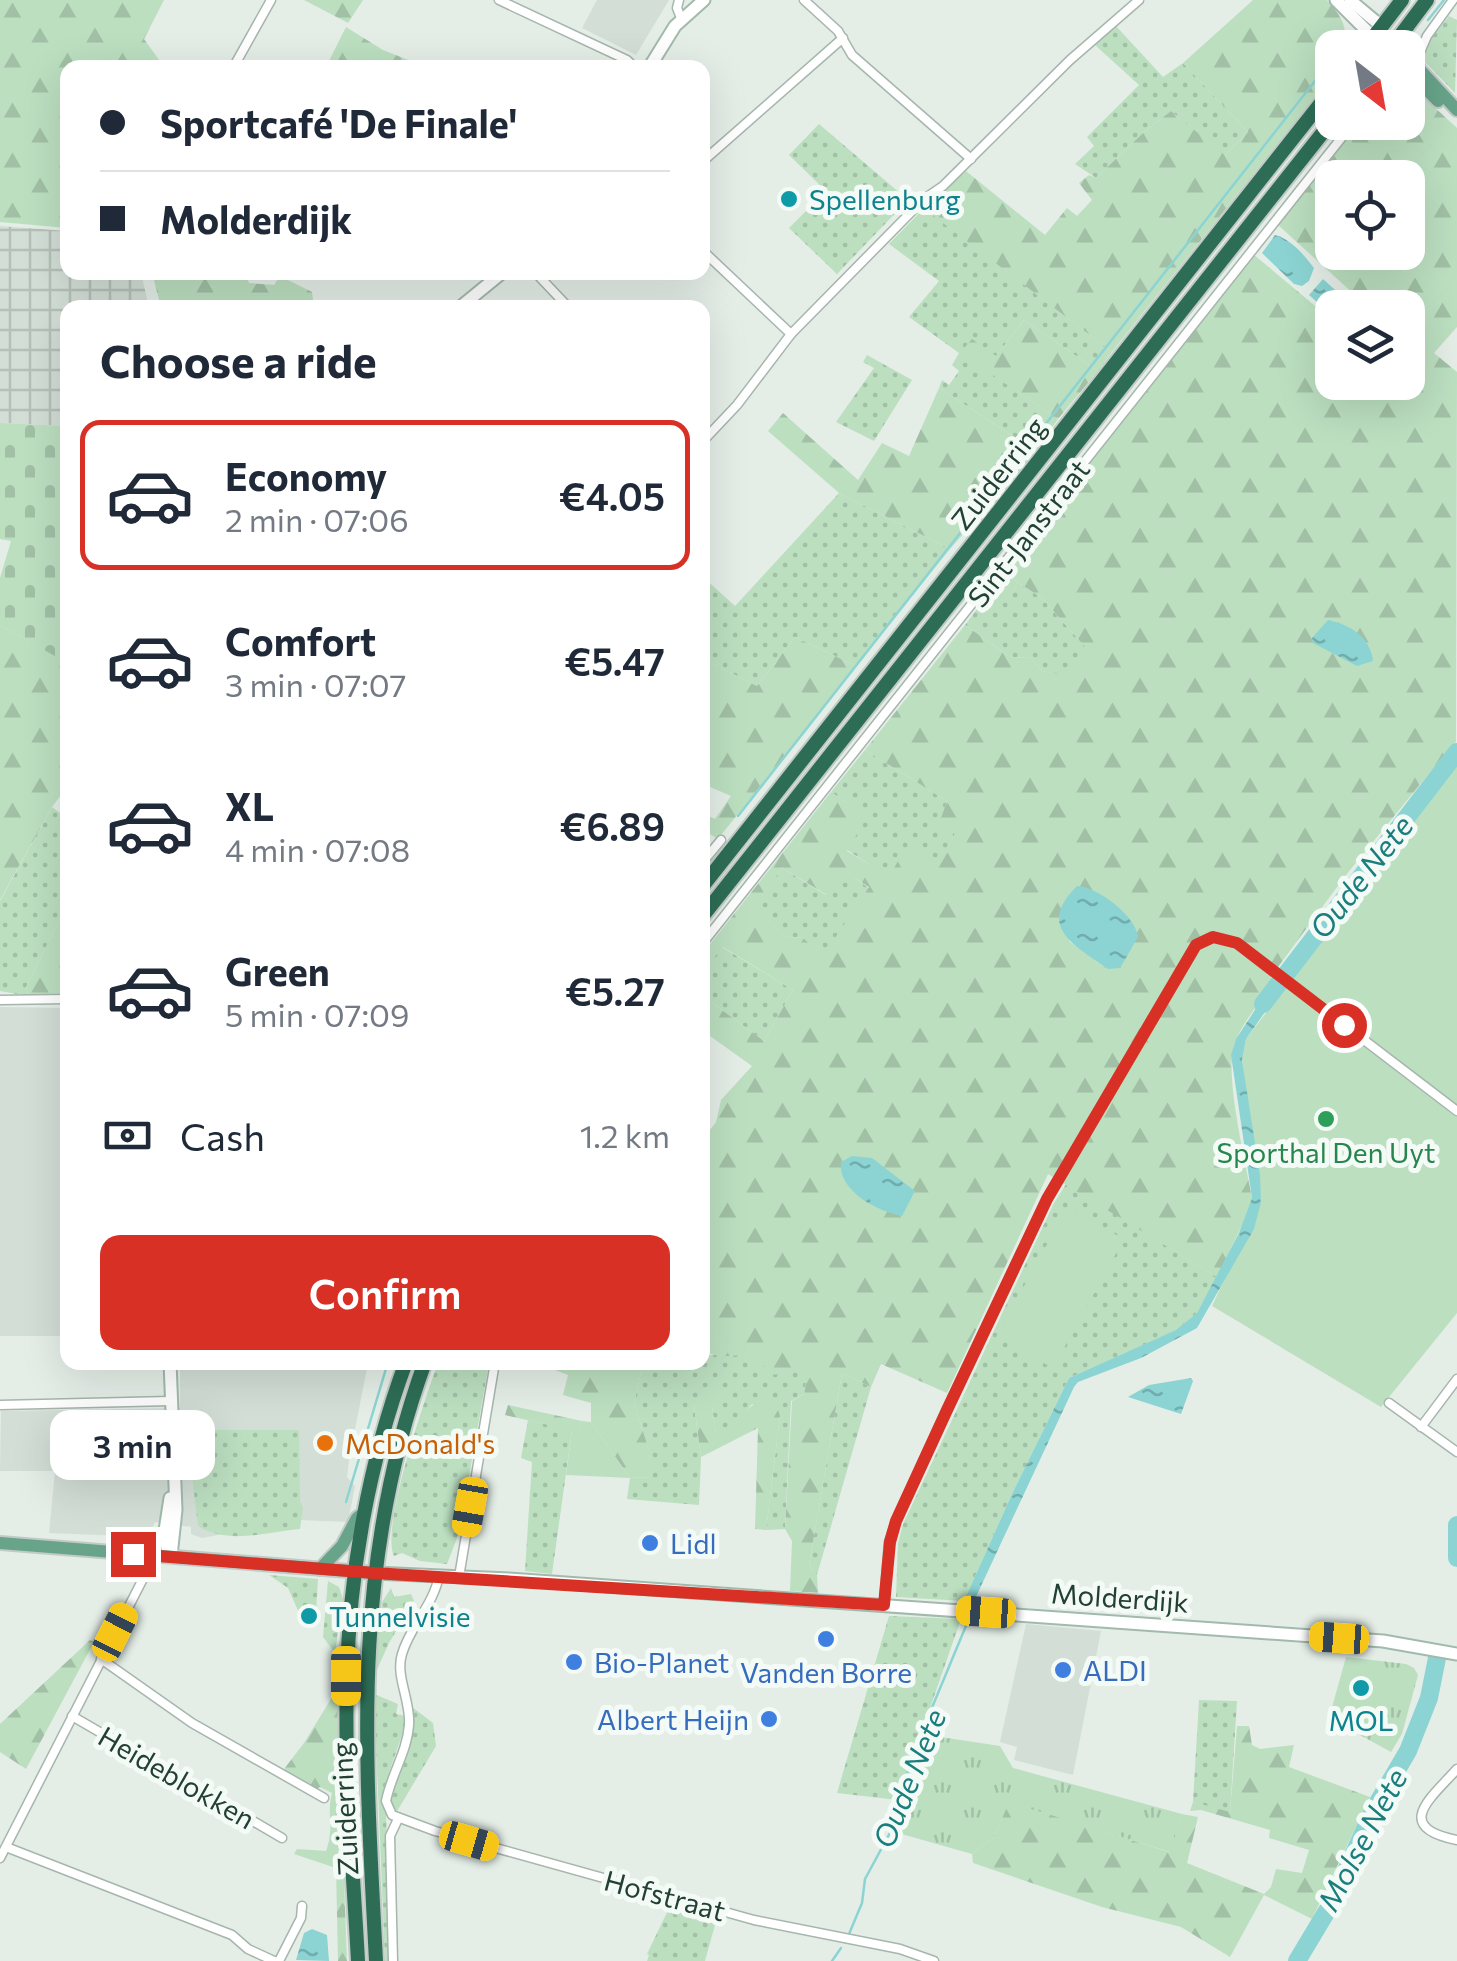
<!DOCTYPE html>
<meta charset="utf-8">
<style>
:root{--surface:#fff;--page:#f2f2f3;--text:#1f2937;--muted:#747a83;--line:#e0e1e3;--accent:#d93025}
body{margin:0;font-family:Commissioner,sans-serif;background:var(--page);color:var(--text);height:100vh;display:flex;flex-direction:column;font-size:38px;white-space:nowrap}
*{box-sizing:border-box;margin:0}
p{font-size:32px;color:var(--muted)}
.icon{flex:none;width:55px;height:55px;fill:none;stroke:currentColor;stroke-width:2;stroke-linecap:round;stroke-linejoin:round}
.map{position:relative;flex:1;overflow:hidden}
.side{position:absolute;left:60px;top:300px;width:650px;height:1070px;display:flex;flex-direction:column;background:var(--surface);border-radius:20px;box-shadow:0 10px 40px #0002}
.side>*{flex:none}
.top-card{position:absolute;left:60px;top:60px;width:650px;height:220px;border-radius:20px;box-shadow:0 10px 40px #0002;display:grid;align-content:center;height:220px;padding:0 40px;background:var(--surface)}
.needle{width:65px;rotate:149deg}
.tools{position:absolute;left:1315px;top:30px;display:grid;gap:20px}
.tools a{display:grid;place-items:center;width:110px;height:110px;border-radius:20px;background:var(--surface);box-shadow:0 10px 40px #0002;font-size:50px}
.end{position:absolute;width:45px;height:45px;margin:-22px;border:12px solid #d93025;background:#fff;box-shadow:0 0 0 5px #fff}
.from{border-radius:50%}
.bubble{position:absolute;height:70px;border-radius:20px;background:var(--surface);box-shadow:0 10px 40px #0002;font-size:32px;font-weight:600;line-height:70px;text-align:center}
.car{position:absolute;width:30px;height:60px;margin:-30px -15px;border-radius:12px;box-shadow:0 0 8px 2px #0007;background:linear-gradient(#f5c518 24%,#345 0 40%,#f5c518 0 76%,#345 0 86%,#f5c518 0)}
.top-card b{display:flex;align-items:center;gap:35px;height:95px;font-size:38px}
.top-card b+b{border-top:2px solid var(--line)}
.top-card i{width:25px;height:25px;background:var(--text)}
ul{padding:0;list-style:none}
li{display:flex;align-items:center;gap:30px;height:150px;margin:0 20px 15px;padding:0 20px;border:5px solid transparent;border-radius:20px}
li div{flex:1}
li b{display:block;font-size:38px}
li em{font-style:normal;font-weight:600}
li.active{border-color:var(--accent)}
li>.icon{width:90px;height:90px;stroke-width:1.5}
h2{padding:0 40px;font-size:45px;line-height:120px}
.pay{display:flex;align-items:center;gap:25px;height:110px;padding:0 40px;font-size:38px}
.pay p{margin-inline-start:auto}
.cta{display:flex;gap:20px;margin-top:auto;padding:20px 40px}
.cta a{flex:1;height:115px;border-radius:20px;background:var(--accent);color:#fff;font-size:40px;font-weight:600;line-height:115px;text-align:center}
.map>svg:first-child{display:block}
.built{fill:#d2ded6}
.industrial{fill:url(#industrial-grid)}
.grass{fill:url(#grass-dots)}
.forest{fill:url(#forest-firs);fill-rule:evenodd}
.cemetery{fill:url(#cemetery-stones)}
.park{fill:url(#park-tufts)}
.garden{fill:#bcdfc0}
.water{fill:url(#water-ripples)}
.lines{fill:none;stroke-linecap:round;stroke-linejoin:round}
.stream{stroke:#8bd4d3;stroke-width:2.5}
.river{stroke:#8bd4d3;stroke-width:18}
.street-casing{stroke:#a6b6ad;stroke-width:11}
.secondary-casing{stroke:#a2baad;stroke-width:15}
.primary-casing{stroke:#c1cac6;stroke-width:16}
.highway-casing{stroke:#c1cac6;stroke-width:18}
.street{stroke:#fff;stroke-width:8}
.secondary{stroke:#fff;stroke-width:11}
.primary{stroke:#67a48a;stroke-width:12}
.highway{stroke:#2d6d55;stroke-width:14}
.route{stroke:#d93025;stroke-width:12}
.culture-dot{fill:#0f9aa8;stroke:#f4faf6;stroke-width:4}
.leisure-dot{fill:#2e9e5b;stroke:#f4faf6;stroke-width:4}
.food-dot{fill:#e8710a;stroke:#f4faf6;stroke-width:4}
.shop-dot{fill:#3f7fe0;stroke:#f4faf6;stroke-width:4}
.labels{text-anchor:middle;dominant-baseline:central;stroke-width:10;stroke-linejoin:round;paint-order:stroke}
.culture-label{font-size:28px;fill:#0d838f;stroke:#f4faf6;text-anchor:start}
.street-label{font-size:28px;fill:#224033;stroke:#f4faf6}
.leisure-label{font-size:28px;fill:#27864d;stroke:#f4faf6}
.food-label{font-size:28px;fill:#c56008;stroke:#f4faf6;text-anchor:start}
.shop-label{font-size:28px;fill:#366cbe;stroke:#f4faf6;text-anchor:start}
.water-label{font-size:30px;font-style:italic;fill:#1a7e7e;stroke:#f4faf6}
</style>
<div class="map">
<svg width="1457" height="1961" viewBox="0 0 1457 1961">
<defs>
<pattern id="industrial-grid" width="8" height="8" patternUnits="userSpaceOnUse" patternTransform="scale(2.5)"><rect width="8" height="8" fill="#d2ded6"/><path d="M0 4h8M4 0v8" fill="none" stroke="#b4c0b8"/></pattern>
<pattern id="grass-dots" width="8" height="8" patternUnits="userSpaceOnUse" patternTransform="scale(2.5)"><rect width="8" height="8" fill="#bcdfc0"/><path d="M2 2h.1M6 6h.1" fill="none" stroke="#a1c0a5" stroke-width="1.8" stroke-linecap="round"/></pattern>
<pattern id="forest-firs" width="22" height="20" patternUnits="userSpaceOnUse" patternTransform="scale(2.5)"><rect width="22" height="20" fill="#bcdfc0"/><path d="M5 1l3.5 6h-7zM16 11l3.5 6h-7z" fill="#a1c0a5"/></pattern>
<pattern id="cemetery-stones" width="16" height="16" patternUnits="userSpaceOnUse" patternTransform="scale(2.5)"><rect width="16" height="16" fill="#bcdfc0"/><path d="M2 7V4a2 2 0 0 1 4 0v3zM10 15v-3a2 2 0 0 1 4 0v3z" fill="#a1c0a5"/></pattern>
<pattern id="park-tufts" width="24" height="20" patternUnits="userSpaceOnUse" patternTransform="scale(2.5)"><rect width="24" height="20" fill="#bcdfc0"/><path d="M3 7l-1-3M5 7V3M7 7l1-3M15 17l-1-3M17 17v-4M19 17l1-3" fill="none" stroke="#a1c0a5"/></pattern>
<pattern id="water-ripples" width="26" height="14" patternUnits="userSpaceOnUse" patternTransform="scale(2.5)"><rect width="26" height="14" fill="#8bd4d3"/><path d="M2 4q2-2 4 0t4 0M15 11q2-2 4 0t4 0" fill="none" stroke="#71adac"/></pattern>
</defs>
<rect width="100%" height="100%" fill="#e4eee7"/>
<g class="built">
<polygon points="597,0 669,0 636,55 582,28"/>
<polygon points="0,1007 67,1008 67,1336 0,1336"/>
<polygon points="180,1363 368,1363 349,1460 347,1477 355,1486 348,1522 300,1520 202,1538 191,1534 191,1527 155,1522 148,1537 49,1533 55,1471 0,1471 1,1411 180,1408"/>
<polygon points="1026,1624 1101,1631 1073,1775 1014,1760 1017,1747 1000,1742"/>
</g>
<polygon class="industrial" points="0,226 67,231 68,272 141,273 149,307 68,308 67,426 0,423"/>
<g class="grass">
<polygon points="1449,16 1457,20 1455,93 1423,60 1432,38"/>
<polygon points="1116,26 1163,77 1183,63 1248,132 1224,156 1171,111 1144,132 1096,178 1075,164 1094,146 1087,137 1139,85 1095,45"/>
<polygon points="819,124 908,200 837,274 789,228 826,191 789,155"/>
<polygon points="930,212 1112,352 1098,371 1024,320 996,356 961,353 1058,419 1036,451 939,388 942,380 949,385 959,371 952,365 959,353 909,317 939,281 889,244 893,244"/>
<polygon points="867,355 912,380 874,441 836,422 874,368 863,362"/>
<polygon points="839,493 950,549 856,666 795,637 757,686 703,659 702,576 735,606"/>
<polygon points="1004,573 1042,598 1087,649 1070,677 1042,671 1031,658 1010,657 965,625"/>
<polygon points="865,750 947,801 955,834 939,862 889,877 847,850 866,817 831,792"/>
<polygon points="52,807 67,818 67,905 26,987 28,996 0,991 0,901"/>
<polygon points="782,868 826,895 843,870 869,888 823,957 802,937 788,938 752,908"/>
<polygon points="722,947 793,990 764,1041 703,996 703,971"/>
<polygon points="1066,1184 1217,1277 1197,1313 1177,1330 1069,1378 1012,1494 964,1601 896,1597 898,1544 903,1524 1054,1203"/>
<polygon points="703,1349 710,1355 753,1355 764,1364 799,1371 806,1383 804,1394 791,1401 785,1529 766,1530 780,1416 752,1404 738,1422 716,1434 712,1407 726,1397 694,1405 701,1457 699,1505 627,1499 630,1478 650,1477 649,1450 634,1403 643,1363 702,1362"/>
<path d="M438,1363H489L459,1533L447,1564L420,1561L402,1553L394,1556C380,1528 426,1396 438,1363Z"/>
<polygon points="842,1373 871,1387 817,1575 809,1565"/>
<polygon points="528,1420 572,1430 552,1574 525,1571 532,1462 521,1458"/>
<path d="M193,1430H299L300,1501L303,1508L300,1529C265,1532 229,1545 198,1526L187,1434Z"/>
<polygon points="269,1575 318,1579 316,1612 300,1615 288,1588"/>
<polygon points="328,1581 339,1587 343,1599 335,1653 323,1637"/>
<polygon points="391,1588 394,1597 411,1594 414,1601 389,1643 375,1674 382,1602"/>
<polygon points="889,1616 961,1619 898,1800 837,1793"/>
<path d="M374,1694L398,1704L396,1714L406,1716C403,1745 376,1789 386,1814L391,1961H385Z"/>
<polygon points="1199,1700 1237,1701 1230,1813 1193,1802"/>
<polygon points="412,1707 433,1723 436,1746 396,1813 389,1797 412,1726"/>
<polygon points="672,1902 718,1914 705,1961 647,1961 649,1955 647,1954"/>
</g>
<g class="forest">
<polygon points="0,0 164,0 144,39 162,64 159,67 68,68 67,228 0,222"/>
<polygon points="304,0 363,0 348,23"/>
<path d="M1253,0H1327C1342,17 1347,25 1345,47L1332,48V75L1112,352L930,213L893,244H889L934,198L966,171L1045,235L1067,208L1077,216L1092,200L1079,183L1089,175L1096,178L1144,132L1171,111L1225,155L1248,132L1183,63Z"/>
<polygon points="346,27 383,50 426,67 326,67"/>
<path d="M1408,83L1457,128V327L1434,353L1457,372L1456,741L1446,763L1440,760L1346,875L1278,967C1269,995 1246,1015 1235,1042C1223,1072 1246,1163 1252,1198L1249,1211L1217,1277L1048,1174L947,1393L881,1364L871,1387L842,1373L809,1565L817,1575L818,1593L790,1591L792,1541L785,1529L792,1401L804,1394L806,1383L799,1372L770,1375C749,1339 726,1368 702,1349L706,1336L702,1335L703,1139L716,1122L721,1100L752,1066L703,1031V996L764,1041L793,990L723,947L703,971V953L831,792L867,817L847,851L889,876L908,845L939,861L955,834L939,824L947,801L865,750L965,625L1010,657L1031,658L1042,671L1070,676L1086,648L1042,598L1004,573L1253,254L1332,320V382H1408V308L1368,307L1277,224L1359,123L1408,122ZM1332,178H1408V252H1332ZM782,868L827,895L843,871L869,887L823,956L802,937L788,938L753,908ZM1073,890L1108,969L1070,942L1060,915Z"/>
<polygon points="152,273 245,273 249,283 274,285 280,276 312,292 314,307 161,307"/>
<polygon points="1024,320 1098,371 1058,419 960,353 972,339 996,356"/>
<polygon points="939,388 1036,451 950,549 839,493 768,431 783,413 858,480 882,443 909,456"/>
<polygon points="0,625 68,663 67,787 52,807 0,900"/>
<polygon points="795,637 856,666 718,839 703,830 702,813 715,819 731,796 703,784 703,659 757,686"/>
<polygon points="67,905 67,993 28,996 26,987"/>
<polygon points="557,1363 643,1363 634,1403 649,1450 651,1477 630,1478 591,1422 591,1403 563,1395 568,1375 555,1370"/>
<path d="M716,1387L727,1398L712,1407L716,1433C739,1422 745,1408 766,1396L775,1401L780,1416L766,1530L755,1529L758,1428L701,1457L694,1405Z"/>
<polygon points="508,1405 582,1421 579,1432 505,1415"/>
<polygon points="90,1640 94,1642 26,1769 0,1752 0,1724"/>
<path d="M337,1689L347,1961H338L336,1868L294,1854L297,1849L326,1851C335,1826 326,1816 332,1793L320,1787L315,1790L281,1773L304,1743Z"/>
<polygon points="1237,1726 1249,1726 1252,1745 1260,1749 1294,1745 1289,1767 1370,1797 1312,1919 1264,1895 1230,1957 1181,1927 1102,1907 973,1863 972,1854 994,1837 1009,1801 1169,1852 1182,1814 1198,1817 1187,1863 1264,1894 1271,1887 1276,1869 1302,1873 1309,1850 1269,1838 1270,1830 1201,1810 1190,1811 1193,1802 1230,1812"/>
</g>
<polygon class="cemetery" points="0,423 67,426 67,663 0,625 0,578 11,541 0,539"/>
<g class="park">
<polygon points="1346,1657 1406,1664 1414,1668 1418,1675 1402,1734 1391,1752 1329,1718"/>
<polygon points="921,1734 1000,1746 1013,1768 1182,1814 1170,1852 1009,1802 994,1837 972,1854 891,1831 898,1800"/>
</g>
<g class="garden">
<polygon points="1457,763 1457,1313 1381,1407 1212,1306 1261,1202 1242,1060 1246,1039"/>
<polygon points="1067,1208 1124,1239 1053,1368 996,1337"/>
<polygon points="582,1421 591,1422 630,1478 566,1475 572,1430 579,1431"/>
</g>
<g class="water">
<path d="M1275,235C1291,239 1304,255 1314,268L1309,281L1302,286L1294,284L1262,253Z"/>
<polygon points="1323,279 1354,307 1332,308 1332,315 1309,295"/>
<path d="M1328,620C1351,625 1370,637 1373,661L1357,666L1313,643L1312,638Z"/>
<path d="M1077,886C1098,887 1136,916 1138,937L1120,968L1108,969C1076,946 1035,927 1077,886Z"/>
<polygon points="1273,982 1282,988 1246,1039 1242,1060 1260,1175 1261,1202 1254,1229 1197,1328 1141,1358 1078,1382 1074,1387 974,1601 964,1601 1012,1494 1069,1378 1176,1330 1197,1313 1239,1233 1252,1198 1231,1055 1236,1039"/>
<path d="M852,1156L872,1158L915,1191L902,1216C879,1212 837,1191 841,1162Z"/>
<polygon points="1191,1378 1193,1381 1181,1414 1128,1397 1149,1385"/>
<polygon points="312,1929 327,1935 329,1961 296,1960 304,1933"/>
</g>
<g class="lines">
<g class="stream">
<polyline points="1428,20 1444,0"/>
<polyline points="738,816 1326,67"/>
<polyline points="346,1502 388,1362"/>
<polyline points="849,1934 862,1903 865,1879 891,1831 898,1800 921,1734 968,1621"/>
<polyline points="832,1961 841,1948"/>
</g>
<g class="river">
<polyline points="1263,1004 1457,752"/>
<polyline points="1457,1525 1457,1558"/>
<polyline points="1297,1961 1330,1906 1374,1809 1408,1751 1429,1698 1437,1658"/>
</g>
<defs>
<g id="street">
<polyline points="499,0 627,60 635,68"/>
<polyline points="679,0 677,8 681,18"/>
<polyline points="804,0 838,31 852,55 971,159"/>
<polyline points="1415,64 1427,36 1453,0"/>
<polyline points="233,68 271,0"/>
<polyline points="702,162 843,38"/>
<polyline points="702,250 791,334"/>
<polyline points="535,272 569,308"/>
<polyline points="702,442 737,405 791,334 924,199 943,186 1070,60 1139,0"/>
<polyline points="702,863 721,840"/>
<polyline points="702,944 1354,122"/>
<polyline points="0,1000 68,999"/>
<polyline points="1389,1403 1457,1452"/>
<polyline points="0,1405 170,1401"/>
<polyline points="1421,1427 1457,1379"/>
<path d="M439,1576C433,1606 410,1626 402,1654C395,1676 411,1701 409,1725C407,1752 391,1775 386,1801L392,1815L435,1831L754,1920L900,1949L934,1961"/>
<polyline points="459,1577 495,1362"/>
<polyline points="884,1605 889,1542 896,1521 947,1410 1047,1199 1196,945 1213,937 1237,943 1457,1111"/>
<polyline points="101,1659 192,1723 324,1798"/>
<polyline points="72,1716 282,1838"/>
<path d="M1457,1769C1431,1798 1392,1827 1457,1840"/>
<polyline points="6,1847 232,1935 248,1949 274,1961"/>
<polyline points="0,1858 149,1567 149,1555"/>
<polyline points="279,1961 301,1918 302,1906"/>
<polyline points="393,1961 390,1836 398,1819"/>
</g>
<g id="secondary">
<polyline points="1336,0 1373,37"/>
<polyline points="1350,0 1381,26"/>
<polyline points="649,68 675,26 704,0"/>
<polyline points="459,308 503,272"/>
<polyline points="170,1362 176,1510 171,1556"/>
<polyline points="169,1554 164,1537 170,1498"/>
<polyline points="374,1573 509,1579 1383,1641 1457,1654"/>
</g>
<g id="primary">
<polyline points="1408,57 1457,110"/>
<polyline points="1408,71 1438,101"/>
<polyline points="0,1543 374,1573"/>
<polyline points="320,1569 342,1546 357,1518 365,1512"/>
</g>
<g id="highway">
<polyline points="1365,48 1402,0"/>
<polyline points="1391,48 1427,0"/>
<polyline points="702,887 1332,89"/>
<polyline points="702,917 1332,121"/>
<path d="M358,1961C353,1867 344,1772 347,1678C349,1572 369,1462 406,1362"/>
<path d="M376,1961C365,1751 351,1565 425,1362"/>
</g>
</defs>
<use href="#street" class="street-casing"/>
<use href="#secondary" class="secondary-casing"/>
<use href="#primary" class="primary-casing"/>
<use href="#highway" class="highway-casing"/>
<use href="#street" class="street"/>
<use href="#secondary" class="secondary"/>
<use href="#primary" class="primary"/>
<use href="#highway" class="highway"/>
</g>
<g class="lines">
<polyline class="route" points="133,1554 374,1573 884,1605 890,1542 896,1521 947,1410 1047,1199 1196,945 1213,937 1237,943 1344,1025"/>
</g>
<g class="culture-dot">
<circle cx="789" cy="199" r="10"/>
<circle cx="309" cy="1616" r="10"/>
<circle cx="1361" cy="1688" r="10"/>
</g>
<circle class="leisure-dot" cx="1326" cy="1119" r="10"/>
<circle class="food-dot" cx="325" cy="1443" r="10"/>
<g class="shop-dot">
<circle cx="650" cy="1543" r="10"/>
<circle cx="826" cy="1639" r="10"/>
<circle cx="574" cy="1662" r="10"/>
<circle cx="1063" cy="1670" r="10"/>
<circle cx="769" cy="1719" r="10"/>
</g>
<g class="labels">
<g class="culture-label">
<text x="809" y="199">Spellenburg</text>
<text x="329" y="1616">Tunnelvisie</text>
<text x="1361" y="1720" text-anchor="middle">MOL</text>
</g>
<g class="street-label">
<text transform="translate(998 473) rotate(-52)">Zuiderring</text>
<text transform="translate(1028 533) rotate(-52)">Sint-Janstraat</text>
<text transform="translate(1120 1597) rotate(4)">Molderdijk</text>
<text transform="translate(177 1777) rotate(30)">Heideblokken</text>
<text transform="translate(344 1809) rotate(-93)">Zuiderring</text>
<text transform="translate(665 1895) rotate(15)">Hofstraat</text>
</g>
<g class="leisure-label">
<text x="1326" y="1152">Sporthal Den Uyt</text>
</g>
<g class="food-label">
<text x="345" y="1443">McDonald's</text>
</g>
<g class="shop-label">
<text x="670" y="1543">Lidl</text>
<text x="594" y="1662">Bio-Planet</text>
<text x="1083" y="1670">ALDI</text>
<text x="826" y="1672" text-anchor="middle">Vanden Borre</text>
<text x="749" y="1719" text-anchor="end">Albert Heijn</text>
</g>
<g class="water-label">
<text transform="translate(1360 876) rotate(-52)">Oude Nete</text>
<text transform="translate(908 1778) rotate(-68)">Oude Nete</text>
<text transform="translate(1361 1839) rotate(-62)">Molse Nete</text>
</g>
</g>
</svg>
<div class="tools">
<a><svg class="needle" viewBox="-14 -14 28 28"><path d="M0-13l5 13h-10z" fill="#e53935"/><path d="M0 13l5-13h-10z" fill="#747a83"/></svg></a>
<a><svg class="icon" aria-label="locate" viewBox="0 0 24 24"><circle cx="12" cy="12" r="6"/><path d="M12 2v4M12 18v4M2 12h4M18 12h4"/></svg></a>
<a><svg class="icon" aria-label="layers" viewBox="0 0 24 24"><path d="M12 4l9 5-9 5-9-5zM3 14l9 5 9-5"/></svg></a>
</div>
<i class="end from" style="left:1344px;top:1025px"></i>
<i class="end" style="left:133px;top:1554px"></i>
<div class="bubble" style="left:50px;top:1410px;width:165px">3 min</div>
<i class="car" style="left:470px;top:1507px;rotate:190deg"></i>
<i class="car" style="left:986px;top:1612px;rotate:274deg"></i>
<i class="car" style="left:115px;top:1632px;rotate:27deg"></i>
<i class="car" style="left:1339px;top:1638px;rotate:274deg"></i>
<i class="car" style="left:346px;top:1676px;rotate:180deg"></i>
<i class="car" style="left:469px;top:1841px;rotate:106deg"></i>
<div class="top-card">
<b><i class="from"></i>Sportcafé 'De Finale'</b>
<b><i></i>Molderdijk</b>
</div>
<section class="side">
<h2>Choose a ride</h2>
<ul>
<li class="active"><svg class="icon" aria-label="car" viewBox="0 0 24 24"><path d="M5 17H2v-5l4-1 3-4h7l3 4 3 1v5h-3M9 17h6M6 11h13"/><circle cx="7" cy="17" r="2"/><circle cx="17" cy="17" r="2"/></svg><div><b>Economy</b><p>2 min · 07:06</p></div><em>€4.05</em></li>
<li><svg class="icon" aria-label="car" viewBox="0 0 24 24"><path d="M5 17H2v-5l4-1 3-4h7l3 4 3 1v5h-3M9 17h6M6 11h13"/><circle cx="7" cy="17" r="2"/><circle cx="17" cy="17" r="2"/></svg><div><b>Comfort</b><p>3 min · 07:07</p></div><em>€5.47</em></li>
<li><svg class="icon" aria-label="car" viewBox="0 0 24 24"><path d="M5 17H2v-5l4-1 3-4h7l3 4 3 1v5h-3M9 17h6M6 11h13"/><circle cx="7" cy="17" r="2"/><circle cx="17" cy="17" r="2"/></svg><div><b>XL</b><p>4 min · 07:08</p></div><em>€6.89</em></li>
<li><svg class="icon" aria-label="car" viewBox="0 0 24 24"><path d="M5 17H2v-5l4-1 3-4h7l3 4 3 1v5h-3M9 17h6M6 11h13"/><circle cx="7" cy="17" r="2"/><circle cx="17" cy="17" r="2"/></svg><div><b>Green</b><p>5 min · 07:09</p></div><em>€5.27</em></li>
</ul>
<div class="pay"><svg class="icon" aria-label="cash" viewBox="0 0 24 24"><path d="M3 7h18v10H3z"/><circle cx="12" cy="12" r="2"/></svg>Cash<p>1.2 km</p></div>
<div class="cta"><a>Confirm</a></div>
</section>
</div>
